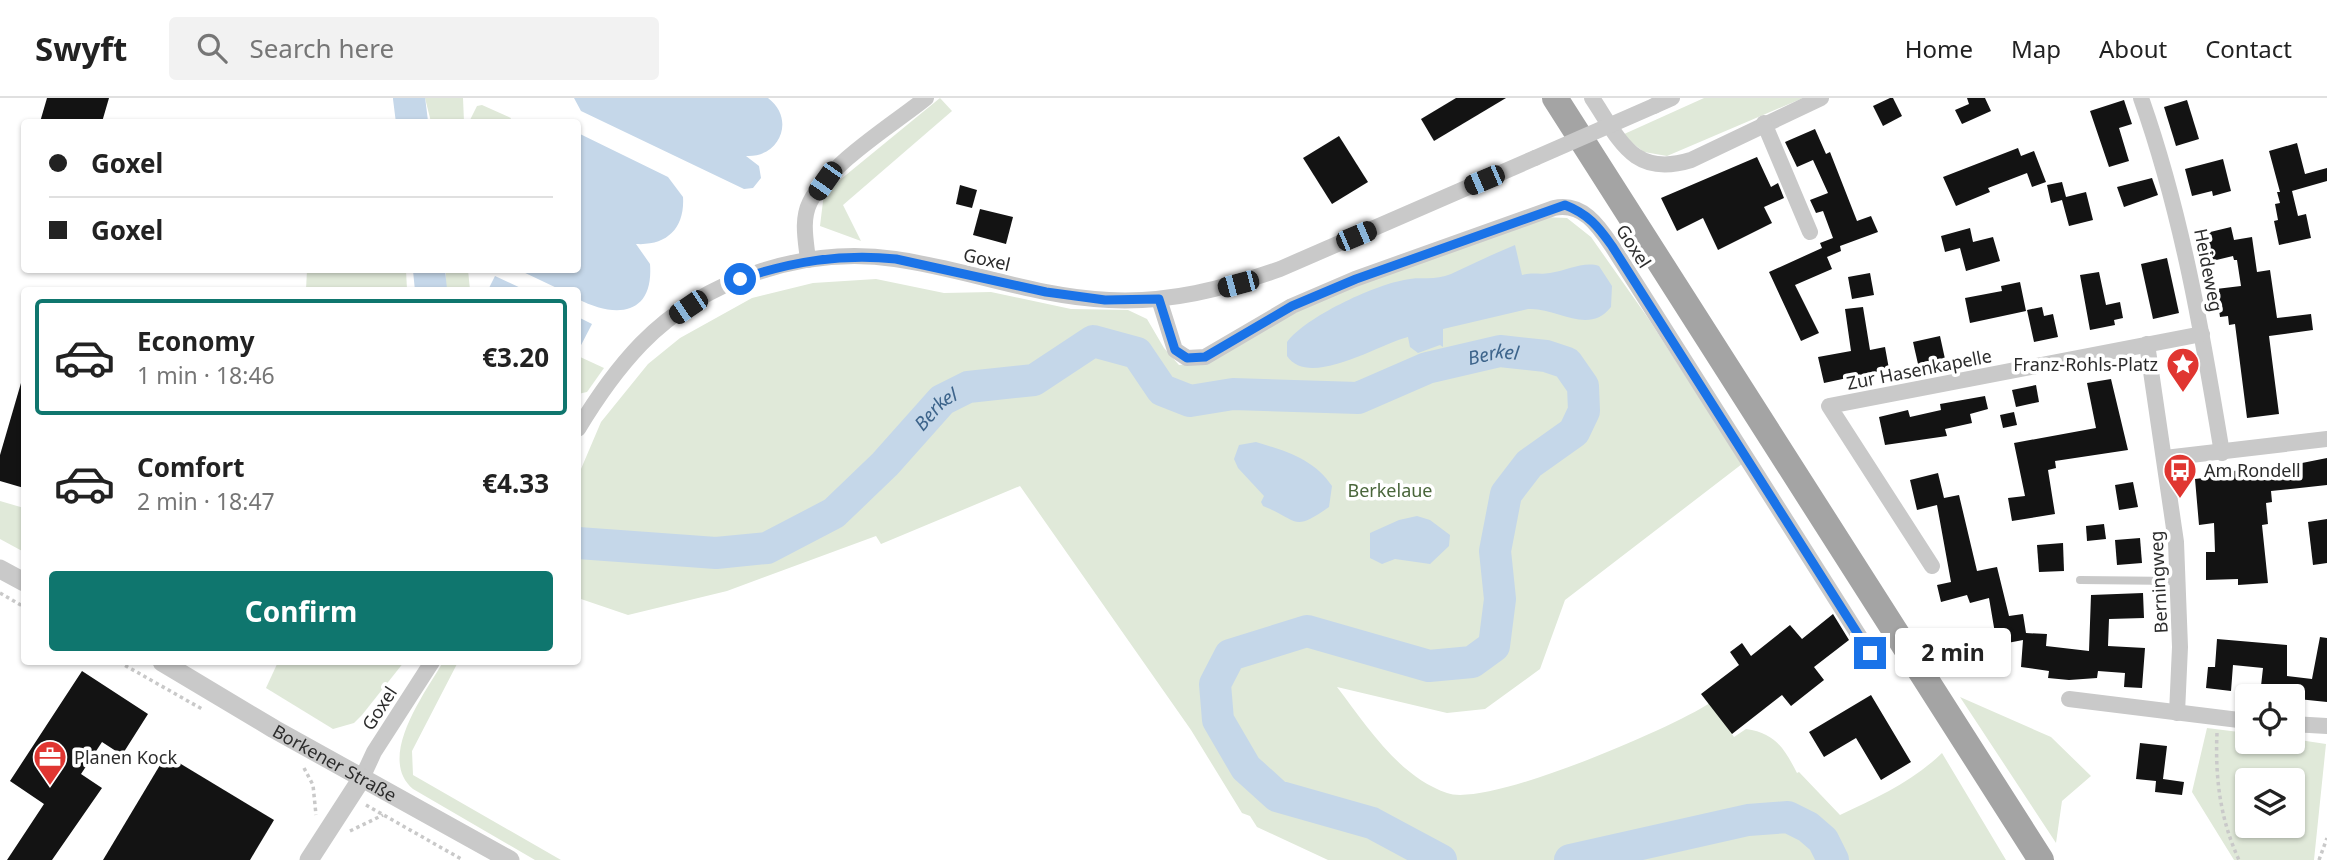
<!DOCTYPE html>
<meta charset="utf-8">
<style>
:root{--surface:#fff;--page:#f2f2f2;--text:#222;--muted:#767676;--line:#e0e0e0;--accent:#0f766e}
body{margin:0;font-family:"Noto Sans",sans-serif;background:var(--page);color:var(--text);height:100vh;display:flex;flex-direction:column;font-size:26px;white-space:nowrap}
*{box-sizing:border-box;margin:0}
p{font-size:23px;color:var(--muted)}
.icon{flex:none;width:38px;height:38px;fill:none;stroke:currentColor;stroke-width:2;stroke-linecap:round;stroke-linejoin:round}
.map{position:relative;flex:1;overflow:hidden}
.side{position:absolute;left:21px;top:189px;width:560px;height:378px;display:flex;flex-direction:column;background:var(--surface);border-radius:7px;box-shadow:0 2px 5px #0004}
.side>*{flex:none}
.banner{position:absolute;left:21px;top:21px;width:560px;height:154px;border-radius:7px;box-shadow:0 2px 5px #0004;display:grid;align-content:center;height:154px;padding:0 28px;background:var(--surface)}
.controls{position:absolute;left:2235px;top:586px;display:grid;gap:14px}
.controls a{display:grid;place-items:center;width:70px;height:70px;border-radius:7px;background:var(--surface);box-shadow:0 2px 5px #0004;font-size:35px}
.end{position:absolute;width:32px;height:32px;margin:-16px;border:9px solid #1a73e8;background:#fff;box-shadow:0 0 0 4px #fff}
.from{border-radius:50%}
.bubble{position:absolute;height:49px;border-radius:7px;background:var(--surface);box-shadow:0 2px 5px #0004;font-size:23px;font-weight:700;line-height:49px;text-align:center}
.car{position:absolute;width:21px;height:42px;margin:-21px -10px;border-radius:9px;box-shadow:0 0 5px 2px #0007;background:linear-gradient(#222 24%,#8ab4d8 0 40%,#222 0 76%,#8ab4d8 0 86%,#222 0)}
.banner b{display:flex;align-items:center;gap:24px;height:66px;font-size:26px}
.banner b+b{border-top:2px solid var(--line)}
.banner i{width:18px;height:18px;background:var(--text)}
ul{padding:12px 0 0;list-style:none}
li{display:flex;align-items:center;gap:21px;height:116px;margin:0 14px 10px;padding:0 14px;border:4px solid transparent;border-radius:7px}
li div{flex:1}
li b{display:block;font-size:26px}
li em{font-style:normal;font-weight:700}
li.active{border-color:var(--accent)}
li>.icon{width:63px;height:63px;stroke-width:1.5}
.button{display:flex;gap:14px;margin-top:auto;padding:14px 28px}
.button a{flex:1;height:80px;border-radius:7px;background:var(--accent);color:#fff;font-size:28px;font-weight:700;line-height:80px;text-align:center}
header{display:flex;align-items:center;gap:42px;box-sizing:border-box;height:98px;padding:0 35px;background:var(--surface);border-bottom:2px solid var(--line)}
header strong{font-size:33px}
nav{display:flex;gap:38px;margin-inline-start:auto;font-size:24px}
.search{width:490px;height:63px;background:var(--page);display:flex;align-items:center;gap:18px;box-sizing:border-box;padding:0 24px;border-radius:7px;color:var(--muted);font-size:26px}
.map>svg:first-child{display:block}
.green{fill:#e0e9d9;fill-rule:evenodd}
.water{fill:#c5d7e9}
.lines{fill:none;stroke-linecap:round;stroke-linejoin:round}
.river{stroke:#c5d7e9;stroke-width:32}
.building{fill:#131313}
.path{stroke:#c9c9c9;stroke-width:3.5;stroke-dasharray:3.5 3.5;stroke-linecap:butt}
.service{stroke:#c9c9c9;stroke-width:8}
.minor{stroke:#c9c9c9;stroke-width:16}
.tertiary{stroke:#c9c9c9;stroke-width:19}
.primary{stroke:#a4a4a4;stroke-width:26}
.minor-bridge{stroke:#c9c9c9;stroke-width:16}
.route{stroke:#1a73e8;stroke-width:9}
.labels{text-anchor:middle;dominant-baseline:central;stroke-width:7;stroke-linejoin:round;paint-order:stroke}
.street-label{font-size:18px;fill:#2c2c2c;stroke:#fff}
.poi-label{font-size:18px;fill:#2c2c2c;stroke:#fff;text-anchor:start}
.park-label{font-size:18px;fill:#4a663b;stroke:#fff}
.water-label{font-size:19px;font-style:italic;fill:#3d648b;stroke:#fff}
</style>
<header>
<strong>Swyft</strong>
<div class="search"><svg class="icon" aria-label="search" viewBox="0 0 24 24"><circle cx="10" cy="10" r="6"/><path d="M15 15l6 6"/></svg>Search here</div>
<nav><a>Home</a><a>Map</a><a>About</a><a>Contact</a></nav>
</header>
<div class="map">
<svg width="2327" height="762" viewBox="0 0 2327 762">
<rect width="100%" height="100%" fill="#fff"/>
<g class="green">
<polygon points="425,0 463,0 464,24 431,24"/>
<polygon points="940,0 952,13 843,107 861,143 820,128 824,95"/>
<polygon points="1704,0 1803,0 1667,58 1644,54 1622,37"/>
<polygon points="482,7 511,20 509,24 469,24 477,8"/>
<path d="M1543,119L1567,120L1591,139L1648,220L1742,366L1565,502L1540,571L1485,611L1447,615L1337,589C1367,628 1398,678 1447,695C1487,710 1670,631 1710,605L1734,639L1746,631C1775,635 1784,650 1797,675L1799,674L1840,717C1878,699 1912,684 1942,655L2006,762H1328L1257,729L1250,718L1242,715L1191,632L1020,388L881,446L876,438L727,493L628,517L578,500V378L601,324L648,266L680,240L752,200L813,185L876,181L944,195L991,194L1071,211L1128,212L1147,221L1164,250L1179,267C1224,265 1264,229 1303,210C1380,172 1462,145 1543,119Z"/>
<polygon points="307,172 406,172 407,192 306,192"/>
<polygon points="446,172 468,172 470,192 445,192"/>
<polygon points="578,258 604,270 587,294 578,296"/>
<polygon points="0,403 24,410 24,454 0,441"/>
<polygon points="278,564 404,564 362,617 354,625 333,631 266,590"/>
<path d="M443,564H458L412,653L413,677L561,762H535L413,691C376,660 425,595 443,564Z"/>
<polygon points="1960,599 2051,639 2091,678 2062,703 2056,745"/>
<path d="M2207,630L2247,635V644H2292L2293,641L2326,646L2314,762H2234L2192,694ZM2247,682H2292V728H2247Z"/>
</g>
<g class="water">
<path d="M574,0H768C796,21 780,60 746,58L759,68L761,80L753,90L744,91L581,13Z"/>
<path d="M578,35L668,79L683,99C685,130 667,148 636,146L650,166C654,219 614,220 578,201V192H561L519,172H578Z"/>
<path d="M1515,147L1522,177C1533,174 1539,177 1550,175C1566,173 1584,163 1599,168L1612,188L1611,209C1588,238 1557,209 1528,211L1443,231V249L1440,247L1418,255L1410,249L1408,239C1379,246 1309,291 1287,258V244C1306,219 1372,188 1404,182C1420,178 1435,183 1451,176C1472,166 1493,156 1515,147Z"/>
<polygon points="495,178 525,192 488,192"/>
<polygon points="578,219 592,226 579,251 578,250"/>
<path d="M1256,344C1286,353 1314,361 1332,388L1329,409C1292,435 1299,422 1263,408L1261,404L1264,398L1238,370L1234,361L1239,347Z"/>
<polygon points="1417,418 1430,422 1450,437 1449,448 1430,466 1395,461 1382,466 1370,460 1370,435 1399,422"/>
</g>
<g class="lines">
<g class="river">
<polyline points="409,0 412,24"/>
<polyline points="429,172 431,192"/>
<path id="s1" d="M578,445L716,455L767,450L834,415L885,366L942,302L968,289L1034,282L1093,243L1137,255L1162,292L1190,303L1233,296L1358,300L1427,270L1500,253L1546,258L1567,265L1583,288L1584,313L1574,334L1529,366L1506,396L1495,453L1500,501L1494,548L1472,564L1429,568L1307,533L1230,557L1215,586L1218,622L1246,670L1277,698L1372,725L1441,762"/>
<polyline points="1570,762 1748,722 1788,719 1808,729 1823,742 1833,762"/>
</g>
</g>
<g class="building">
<polygon points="47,0 109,0 102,24 40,24"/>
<polygon points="1456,0 1506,0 1434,43 1421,21"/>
<polygon points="1890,0 1893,0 1902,18 1883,28 1873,8"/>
<polygon points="1967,0 1985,0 1991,13 1962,26 1955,12 1969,6"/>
<polygon points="2124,2 2132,26 2119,30 2129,63 2109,69 2090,13"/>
<polygon points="2187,2 2199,41 2176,48 2164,9"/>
<polygon points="1815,31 1826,56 1830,54 1857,123 1871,118 1878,134 1840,148 1841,153 1827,159 1832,171 1795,187 1819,235 1801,243 1769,174 1822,150 1820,145 1833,140 1823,113 1816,115 1810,102 1828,95 1813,62 1797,69 1785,44"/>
<polygon points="1339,38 1368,84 1332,106 1303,60"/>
<polygon points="2297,45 2305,76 2327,70 2327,83 2292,93 2298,118 2306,116 2311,140 2279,147 2274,123 2278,122 2275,106 2280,105 2277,94 2280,94 2269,53"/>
<polygon points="2018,50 2021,58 2034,53 2046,84 2032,89 2027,75 1988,90 1990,94 1956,108 1943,79"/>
<polygon points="1757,59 1771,89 1778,85 1784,100 1764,109 1772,125 1718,152 1703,120 1677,133 1661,100"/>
<polygon points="2223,61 2231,93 2213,98 2212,93 2192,98 2185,71"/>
<polygon points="2152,80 2158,97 2124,109 2117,89"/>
<polygon points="2062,84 2066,99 2086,94 2093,122 2069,128 2062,102 2051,105 2047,87"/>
<polygon points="960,87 977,92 972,110 956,106"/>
<polygon points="980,111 1013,119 1006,146 973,137"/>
<polygon points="2231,129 2234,142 2252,139 2257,174 2270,172 2277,220 2311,216 2313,232 2269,238 2279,316 2247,320 2235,226 2229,227 2228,218 2220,219 2216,191 2241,188 2237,162 2234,162 2233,158 2208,164 2202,136"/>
<polygon points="1970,130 1973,144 1993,139 2000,163 1966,173 1960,150 1945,154 1941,138"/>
<polygon points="2167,160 2179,215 2153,221 2141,166"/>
<polygon points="2099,174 2106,207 2120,204 2123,220 2114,222 2115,227 2090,232 2080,177"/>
<polygon points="1870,175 1874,197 1852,201 1848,179"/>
<polygon points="2020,184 2026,213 1970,225 1965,200 2002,193 2001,188"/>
<polygon points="1863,209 1870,252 1885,249 1889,271 1824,285 1818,259 1851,253 1845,211"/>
<polygon points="2042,209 2044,218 2053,216 2058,239 2034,244 2027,212"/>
<polygon points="1940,238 1945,261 1918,266 1913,244"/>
<polygon points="2111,281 2128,352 2055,363 2056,370 2048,372 2055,416 2012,423 2008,400 2025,398 2014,345 2096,330 2087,285"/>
<polygon points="21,285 24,285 24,390 0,383 0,357"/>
<polygon points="2036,287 2039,304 2016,309 2012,292"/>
<polygon points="1985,298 1988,311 1970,316 1972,325 1945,331 1947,338 1885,347 1879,319 1908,312 1910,319 1941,312 1940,306"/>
<polygon points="2014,314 2017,327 2003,330 2000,317"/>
<polygon points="2327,360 2327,387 2271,393 2272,404 2266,405 2268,426 2262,427 2268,485 2238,487 2238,481 2206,482 2206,454 2215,454 2214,425 2199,427 2195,381 2203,380 2202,376 2292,367"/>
<polygon points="1938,375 1944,400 1959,397 1977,473 1997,469 2009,518 2023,516 2026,535 2047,536 2046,548 2089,553 2091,497 2143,495 2144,520 2109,521 2108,548 2145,550 2142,590 2124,589 2125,575 2098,573 2097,580 2069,582 2048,580 2049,573 2021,569 2023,542 1997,547 1989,500 1970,505 1967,497 1941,504 1937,487 1951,484 1937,407 1917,412 1910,382"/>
<polygon points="2133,384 2138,409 2119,412 2115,387"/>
<polygon points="2327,421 2327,465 2313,467 2308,424"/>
<polygon points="2104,426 2106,441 2087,443 2086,428"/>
<polygon points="2140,440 2142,465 2117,467 2115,442"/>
<polygon points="2063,445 2064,473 2039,474 2037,447"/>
<polygon points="1833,516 1849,542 1814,569 1824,582 1791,608 1782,597 1732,636 1701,596 1739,567 1730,554 1742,545 1751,558 1790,527 1802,541"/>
<polygon points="2320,539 2327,540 2327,604 2260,597 2263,570 2233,567 2231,593 2206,590 2208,569 2215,569 2217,541 2287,547 2287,578 2312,581"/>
<polygon points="82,573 148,616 122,657 102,644 81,676 102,690 52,762 7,762 44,706 10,683"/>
<polygon points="1871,597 1911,664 1881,682 1856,640 1824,659 1809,634"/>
<polygon points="2140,645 2167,648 2163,681 2184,684 2182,697 2155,694 2156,683 2136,681"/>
<polygon points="166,657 274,722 250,762 103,762"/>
</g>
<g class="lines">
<g class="path">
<polyline points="0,495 24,509"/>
<polyline points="119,564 202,611"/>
<path d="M2217,635C2215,679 2220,721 2239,762"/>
<polyline points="304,670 313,687 316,717"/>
<polyline points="366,707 463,762"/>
<polyline points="350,733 383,717"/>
<polyline points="2319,762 2327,740"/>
</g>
<polyline class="service" points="2080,482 2179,483"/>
<g class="minor">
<path d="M1592,0C1620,42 1633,80 1691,62L1821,0"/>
<path d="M2141,0C2182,116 2202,234 2222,355"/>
<polyline points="1654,8 1672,0"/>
<polyline points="1764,25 1810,134"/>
<path d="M808,162C806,143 801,122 810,104C831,64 891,28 926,0"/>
<path d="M1159,201L1175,252L1187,260L1205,259L1292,208L1355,181L1554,110C1582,104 1598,127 1612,148L1870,555"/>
<polyline points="2147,246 2176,444 2180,549 2177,615"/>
<path d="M578,331C596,301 616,272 641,246C704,181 805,148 895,161C967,171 1036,199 1109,202C1169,205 1223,191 1280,171L1535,60"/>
<polyline points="2165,360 2327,341"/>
<polyline points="1932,468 1829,308 2202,236"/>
<polyline points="2069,601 2247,623"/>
<polyline points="2292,626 2327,628"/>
<polyline points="362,680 374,654 432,564"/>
</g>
<g class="tertiary">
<polyline points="0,471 24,484"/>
<path id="s2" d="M162,564L274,631L510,762"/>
<polyline points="309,762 362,680"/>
</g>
<polyline class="primary" points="1555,0 2041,762"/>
<polyline class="minor-bridge" points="1535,60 1654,8"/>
</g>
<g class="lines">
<path class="route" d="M740,181C791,164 841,155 896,161L1046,194L1105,202L1159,201L1175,252L1187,260L1205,259L1292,208L1356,181L1565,107C1588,116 1598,128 1612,148L1870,555"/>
</g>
<defs>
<symbol id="sight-pin" viewBox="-11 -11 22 30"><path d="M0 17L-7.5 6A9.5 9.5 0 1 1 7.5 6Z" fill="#e03631" stroke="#fff"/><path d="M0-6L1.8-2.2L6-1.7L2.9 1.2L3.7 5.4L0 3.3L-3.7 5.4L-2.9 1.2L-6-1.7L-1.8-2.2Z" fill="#fff"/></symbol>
<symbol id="bus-pin" viewBox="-11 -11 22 30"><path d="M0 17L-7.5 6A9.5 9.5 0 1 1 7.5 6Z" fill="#e03631" stroke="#fff"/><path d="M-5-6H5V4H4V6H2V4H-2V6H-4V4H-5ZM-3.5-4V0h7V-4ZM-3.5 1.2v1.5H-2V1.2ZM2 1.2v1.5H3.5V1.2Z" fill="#fff"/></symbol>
<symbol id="office-pin" viewBox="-11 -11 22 30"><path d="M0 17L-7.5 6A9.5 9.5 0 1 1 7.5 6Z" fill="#e03631" stroke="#fff"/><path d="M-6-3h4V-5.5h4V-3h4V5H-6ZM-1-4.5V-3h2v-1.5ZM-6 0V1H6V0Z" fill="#fff"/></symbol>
</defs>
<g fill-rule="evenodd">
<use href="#sight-pin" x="2164" y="247" width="38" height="52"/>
<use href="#bus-pin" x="2161" y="353" width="38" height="52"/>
<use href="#office-pin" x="31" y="640" width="38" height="52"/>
</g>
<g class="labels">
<g class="street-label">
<text transform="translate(1634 148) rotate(57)">Goxel</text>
<text transform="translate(987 161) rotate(13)">Goxel</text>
<text transform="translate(2209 172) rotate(79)">Heideweg</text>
<text transform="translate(1919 271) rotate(-11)">Zur Hasenkapelle</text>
<text transform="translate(2158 484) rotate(-93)">Berningweg</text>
<text transform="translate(379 610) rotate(-57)">Goxel</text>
<text stroke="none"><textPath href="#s2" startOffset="200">Borkener Straße</textPath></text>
</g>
<g class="poi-label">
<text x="2158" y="266" text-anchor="end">Franz-Rohls-Platz</text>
<text x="2204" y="372">Am Rondell</text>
<text x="74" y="659">Planen Kock</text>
</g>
<g class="park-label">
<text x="1390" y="392">Berkelaue</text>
</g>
<g class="water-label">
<text stroke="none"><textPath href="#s1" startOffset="1020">Berkel</textPath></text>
<text stroke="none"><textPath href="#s1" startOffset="411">Berkel</textPath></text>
</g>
</g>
</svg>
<div class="controls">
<a><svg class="icon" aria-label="locate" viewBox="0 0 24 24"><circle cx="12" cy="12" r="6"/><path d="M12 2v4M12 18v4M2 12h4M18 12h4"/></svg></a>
<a><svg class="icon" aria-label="layers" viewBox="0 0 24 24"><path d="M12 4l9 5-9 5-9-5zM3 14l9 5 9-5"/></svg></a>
</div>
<i class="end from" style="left:740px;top:181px"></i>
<i class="end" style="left:1870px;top:555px"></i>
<div class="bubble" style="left:1895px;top:530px;width:116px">2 min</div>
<i class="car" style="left:1484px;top:82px;rotate:247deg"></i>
<i class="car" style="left:825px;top:83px;rotate:215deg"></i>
<i class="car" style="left:1356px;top:138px;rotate:67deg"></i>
<i class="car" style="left:1238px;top:186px;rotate:255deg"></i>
<i class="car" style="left:688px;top:209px;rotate:236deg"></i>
<div class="banner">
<b><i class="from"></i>Goxel</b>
<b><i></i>Goxel</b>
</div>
<section class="side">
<ul>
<li class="active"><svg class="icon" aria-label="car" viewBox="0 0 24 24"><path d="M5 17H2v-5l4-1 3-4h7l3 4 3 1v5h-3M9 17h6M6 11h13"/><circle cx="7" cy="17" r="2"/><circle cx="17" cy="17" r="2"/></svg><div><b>Economy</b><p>1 min · 18:46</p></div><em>€3.20</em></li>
<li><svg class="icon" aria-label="car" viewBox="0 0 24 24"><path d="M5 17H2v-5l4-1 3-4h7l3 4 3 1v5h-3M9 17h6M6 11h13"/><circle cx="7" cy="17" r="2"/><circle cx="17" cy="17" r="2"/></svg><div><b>Comfort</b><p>2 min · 18:47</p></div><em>€4.33</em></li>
</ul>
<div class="button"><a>Confirm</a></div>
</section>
</div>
